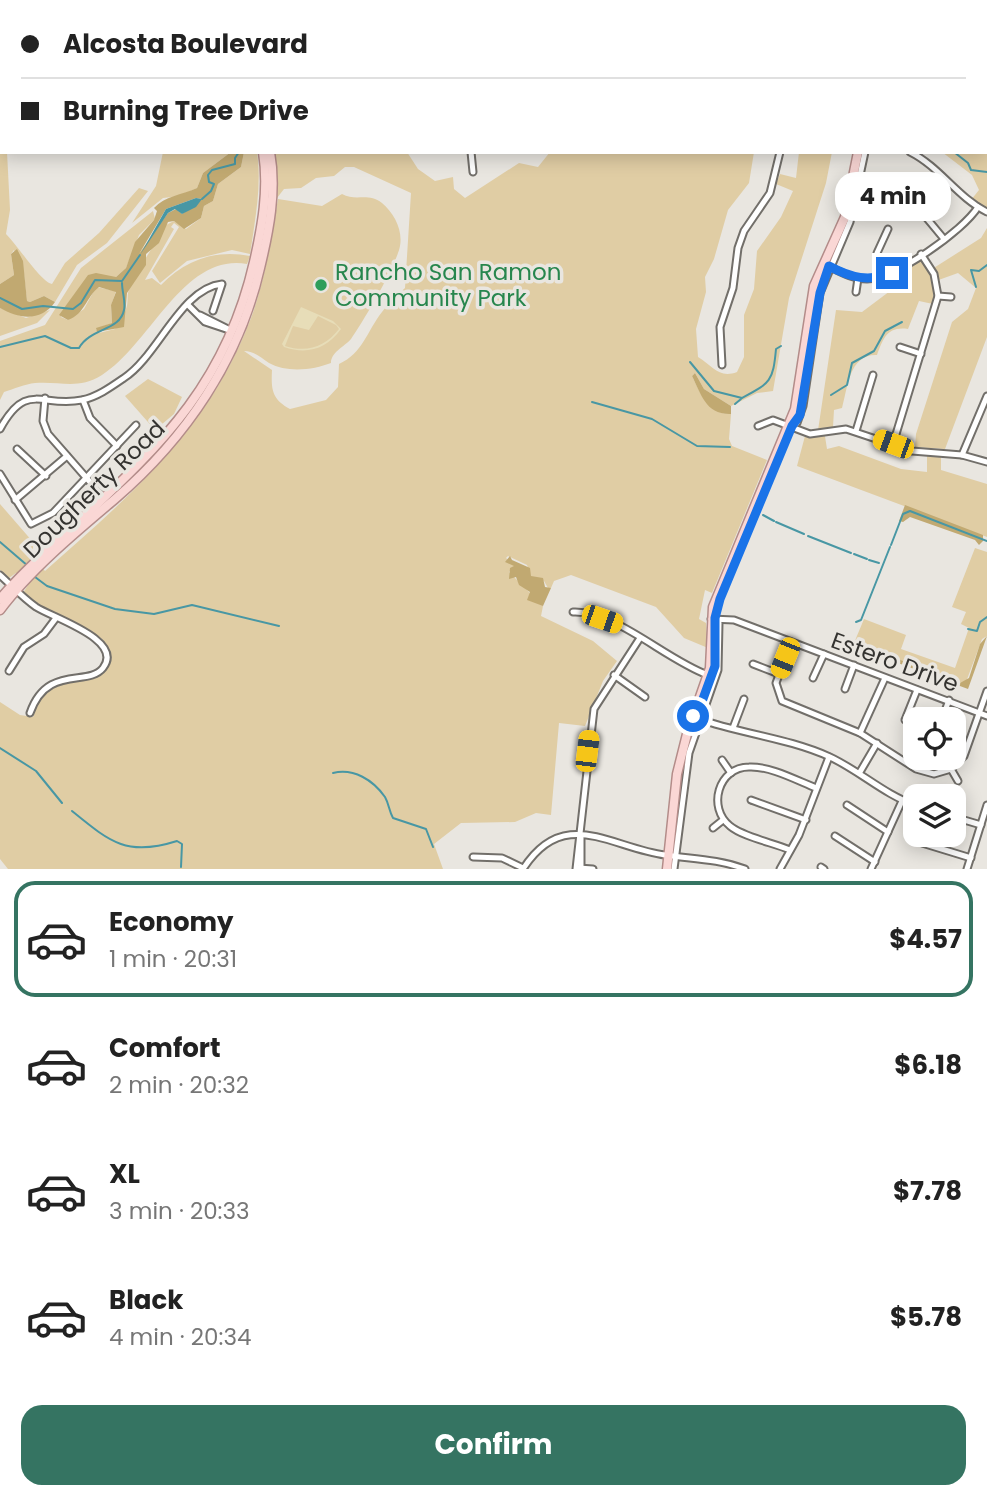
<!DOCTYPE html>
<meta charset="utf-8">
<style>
:root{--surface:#fff;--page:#f6f6f6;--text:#222;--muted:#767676;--line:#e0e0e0;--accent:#357462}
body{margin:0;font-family:Poppins,sans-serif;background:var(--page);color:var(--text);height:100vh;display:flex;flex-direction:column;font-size:26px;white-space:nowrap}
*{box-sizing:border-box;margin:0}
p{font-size:23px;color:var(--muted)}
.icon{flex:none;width:38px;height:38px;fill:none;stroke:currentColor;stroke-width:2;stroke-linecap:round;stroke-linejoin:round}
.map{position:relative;height:869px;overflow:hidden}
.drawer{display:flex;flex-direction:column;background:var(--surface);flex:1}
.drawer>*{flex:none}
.guide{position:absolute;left:0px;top:0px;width:987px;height:154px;box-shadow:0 4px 18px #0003;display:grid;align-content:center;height:154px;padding:0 21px;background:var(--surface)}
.fabs{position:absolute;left:903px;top:707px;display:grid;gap:14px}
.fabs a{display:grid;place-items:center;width:63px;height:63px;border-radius:14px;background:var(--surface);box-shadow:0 4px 18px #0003;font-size:35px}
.end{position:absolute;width:32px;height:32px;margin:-16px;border:9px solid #1a73e8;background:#fff;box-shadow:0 0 0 4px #fff}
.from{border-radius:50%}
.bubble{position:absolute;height:49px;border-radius:21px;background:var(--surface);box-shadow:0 4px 18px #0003;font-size:23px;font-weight:700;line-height:49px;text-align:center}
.car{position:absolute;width:21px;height:42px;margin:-21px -10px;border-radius:9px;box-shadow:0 0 5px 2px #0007;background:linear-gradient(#f5c518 24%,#345 0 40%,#f5c518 0 76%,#345 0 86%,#f5c518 0)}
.guide b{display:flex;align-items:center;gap:24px;height:66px;font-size:26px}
.guide b+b{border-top:2px solid var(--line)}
.guide i{width:18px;height:18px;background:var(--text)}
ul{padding:12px 0 0;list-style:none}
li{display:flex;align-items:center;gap:21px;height:116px;margin:0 14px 10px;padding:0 7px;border:4px solid transparent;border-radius:21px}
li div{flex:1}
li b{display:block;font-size:26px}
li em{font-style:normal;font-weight:700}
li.current{border-color:var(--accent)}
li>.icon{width:63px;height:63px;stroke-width:1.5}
.button{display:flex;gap:14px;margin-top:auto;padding:14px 21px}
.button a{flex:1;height:80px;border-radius:21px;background:var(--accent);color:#fff;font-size:28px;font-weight:700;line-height:80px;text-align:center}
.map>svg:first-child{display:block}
.green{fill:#e0cda4}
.forest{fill:#c1a971;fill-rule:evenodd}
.sand{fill:#e7ddb8;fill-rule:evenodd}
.water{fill:#4897a4}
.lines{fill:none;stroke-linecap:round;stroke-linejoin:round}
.stream{stroke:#4897a4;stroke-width:2}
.minor-casing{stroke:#726f6a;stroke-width:9}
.major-casing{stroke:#b38c89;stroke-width:11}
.minor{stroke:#fff;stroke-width:5}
.major{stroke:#fad7d5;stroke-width:8}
.route{stroke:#1a73e8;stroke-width:9}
.leisure-dot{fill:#2e9e5b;stroke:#e9e6e0;stroke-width:2.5}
.labels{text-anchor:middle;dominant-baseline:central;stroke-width:7;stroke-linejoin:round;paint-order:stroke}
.leisure-label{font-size:23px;fill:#27864d;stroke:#e9e6e0;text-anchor:start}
.street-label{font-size:23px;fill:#343330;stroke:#e9e6e0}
</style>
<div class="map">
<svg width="987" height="869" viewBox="0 0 987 869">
<rect width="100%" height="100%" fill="#e9e6e0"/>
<g class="green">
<polygon points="0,0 338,0 2,2 2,90"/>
<path d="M0,118L2,152H7L10,210L6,234C18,246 41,282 52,284L65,263L99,233L139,188L148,191L107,243L77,265L55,302L44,296L30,302L27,301L24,274L14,250L11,254L14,275L0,284Z"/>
<polygon points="985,135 987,135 987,209 971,200 979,190 972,175 942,152 985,152"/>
<polygon points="163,152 231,152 203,173 197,188 180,196 163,198 132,223 156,186"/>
<path d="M244,152H257C262,186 255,220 250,254L232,250L187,261L160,283L152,271L179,227L174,223L171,227L174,229L145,280L152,278L161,285C185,260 216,249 250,256L247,264C183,253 151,344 102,375C78,390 61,381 35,383C25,384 14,389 4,392L0,400V341L45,325L81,268L153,211L155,219L139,235L126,268L116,277C81,276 78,288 61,317L68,320L84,309L96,287L116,291L111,306L112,323L96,329L99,333L115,329C119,323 124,316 126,309C129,302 126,294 130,287C140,264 154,247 166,225L174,221L186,229L201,218L204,206L213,201L218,184L241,167Z"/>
<path d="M274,152H407L418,169L435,181L453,177L454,189L465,198L519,163L538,167L550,152H754L749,183L728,210L714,259L705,277L706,292L696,329L698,357C713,366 719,379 737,372L744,357V315L754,289L757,251L781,217L793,191L776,184L780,174L796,178L799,152H832L826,183L789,298L773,391L757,393L731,406L704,389L695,373L692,376C700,392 709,415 731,414L729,439L732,446L767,460L712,593L705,590L699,619L706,623L708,648L684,638L656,607L571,575L554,581L551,588H548L544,581L531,577L527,565L508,556L506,558L515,566L509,572L543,606L541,616L593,641L617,661L603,681L585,726L559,723L551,815L536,813L515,822L461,823L434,844L443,869H8L0,859V702L20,715L33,717C36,710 36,704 41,698C58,676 98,685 107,666C111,657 109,647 103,640C85,623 47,614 23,593L28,585L16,573L9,578L0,570V504L33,542V558L45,571C131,495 209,429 251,318C265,280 271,239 278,199L322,206L342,194C356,202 368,192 382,203C394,213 403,230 400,246C397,264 363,322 351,339C344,347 331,352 331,363C313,370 287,373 269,363C260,357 254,351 244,351L272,370C271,390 272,399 290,409L326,400L338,387L339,364C363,353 367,331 382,312C388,304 397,295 405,288L411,193L354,167H345L334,176L316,178L301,188L284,189L277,198Z"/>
<path d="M987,228V337L945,449L915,447L916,434L952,322L968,309L976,288L958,273L933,282V304L919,301L908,329C887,326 883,339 877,355C849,354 848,387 842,408L834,410L833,427L824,430L827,449L839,446L901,469L927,472V456H941V470L987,484V537L797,466L805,436L817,437L836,310L862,312L890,291L893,277L920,259L929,271L981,238Z"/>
<polygon points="0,308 26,318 50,310 37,323 0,336"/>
<polygon points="148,379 182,397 174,414 155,430 125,396"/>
<polygon points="975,548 987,552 987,636 982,639 966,682 960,683 854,643 864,619 906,635 901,649 955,668 969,628 961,624 966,612 952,607"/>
</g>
<g class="forest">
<path d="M231,152H244L241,167L218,184L213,201L204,206L201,218L184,229L174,221L168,222L159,243L146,254V265L127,293L124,327L97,332L96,328L112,323L111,305L116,292L99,287C86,297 85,314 68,320L59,315L88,275L96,273L116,277L126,268L135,242L154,220L157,211L154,208C165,196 181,195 197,188L203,173ZM196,198L202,199L182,214L176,209L168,213L139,254L166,209Z"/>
<path d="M17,249L23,261L27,301L30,302L44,296L55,302C41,322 19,319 0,308V284L14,275L11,254Z"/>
<path d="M695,373L704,389L731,406V414C706,415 701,394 692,376Z"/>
<polygon points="905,505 983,535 983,541 979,545 975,540 910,517 903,522 899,521"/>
<polygon points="510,556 512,560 530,568 531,576 543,578 545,587 551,588 543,606 527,600 530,592 519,585 516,577 509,579 510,568 514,566 505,562"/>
<polygon points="987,636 968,689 852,646 854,643 864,646 960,683 969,678 980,644"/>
</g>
<path class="sand" d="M301,307L333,321L341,329C327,349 307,355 284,347L282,344ZM318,316L336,325L339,329C325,347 307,353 285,346L293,326L309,330Z"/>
<polygon class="water" points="196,198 202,199 196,207 182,214 175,209 168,213 140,255 166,209"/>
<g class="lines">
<g class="stream">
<polyline points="443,2 445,0"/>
<polyline points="954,152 968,163 971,170 987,172"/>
<polyline points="202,199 211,191 214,184 209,182 208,175 212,170 235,164 235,158 239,152"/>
<polyline points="976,287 971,270 979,271 987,265"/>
<polyline points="0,298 22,309 43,306 73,309 81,303 95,280 122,281 140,255"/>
<path d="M0,347L45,336L71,348H79C90,328 120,331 124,310C126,302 122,292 122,283"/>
<path d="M690,362L714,391L742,398C770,383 773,382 776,349L781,346"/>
<polyline points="831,395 847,385 852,363 874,351 885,331 902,322"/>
<polyline points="592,402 652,419 697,446 730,447"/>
<polyline points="735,404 741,399"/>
<polyline points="763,515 774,521"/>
<polyline points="776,522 804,534"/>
<polyline points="808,536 851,553"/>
<polyline points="0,542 28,566"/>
<polyline points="891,545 903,514 910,511 987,541"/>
<polyline points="854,554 867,559"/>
<polyline points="869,560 879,563"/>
<polyline points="35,577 47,586 115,609 154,614 192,605 279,626"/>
<polyline points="856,622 861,620 890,547"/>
<polyline points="968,629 977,631 980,622 987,617"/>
<polyline points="0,748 36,771 62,803"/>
<path d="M333,773C354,768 373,780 385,797C389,804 389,811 393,818L426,829L433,847"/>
<path d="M72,811C110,842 127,857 177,841L182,844L181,867"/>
</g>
<defs>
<g id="minor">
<polyline points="411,0 414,2"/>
<polyline points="422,0 424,2"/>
<polyline points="553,0 554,2"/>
<polyline points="594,0 596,2"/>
<polyline points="766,0 767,2"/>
<polyline points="800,0 801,2"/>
<polyline points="806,0 807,2"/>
<polyline points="865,0 869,2"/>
<polyline points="467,2 470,0"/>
<polyline points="604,2 605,0"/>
<polyline points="985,30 987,28"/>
<polyline points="985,115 987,115"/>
<polyline points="471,152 473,172"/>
<path d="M910,152C940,167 957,197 987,212"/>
<polyline points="895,189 910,198 944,239"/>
<path d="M826,265C839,271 852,279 867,279C895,279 963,231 978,207"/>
<polyline points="880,278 877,253 888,229"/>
<polyline points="856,292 858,278"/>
<polyline points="938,296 951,297"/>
<polyline points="188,305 205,322 232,331"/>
<polyline points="200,315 232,331"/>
<polyline points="900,347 921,354"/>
<polyline points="722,365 720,327 733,288 738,248 744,231 770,193 780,152"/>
<polyline points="45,398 43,421 48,434 104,498"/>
<polyline points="83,400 90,418 117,446"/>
<polyline points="758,426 773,420 810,434 846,429 912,451 962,455 987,462"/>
<polyline points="792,426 797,423 803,406 820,293 850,222 865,152"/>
<path d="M0,429C27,380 41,408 82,400C97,397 111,387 124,378C158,356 181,288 222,284L213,311"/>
<polyline points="856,431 873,375"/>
<polyline points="893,444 938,296 934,274 921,254"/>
<polyline points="17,449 46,476"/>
<polyline points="962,455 987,396"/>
<polyline points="0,474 31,524 53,513 136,425"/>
<polyline points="15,500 67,456"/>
<path d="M0,575C12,586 23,598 36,607C53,618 125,640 103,668C88,687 47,664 30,713"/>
<path d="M573,612C615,610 666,660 708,675"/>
<polyline points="711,619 734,620 987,716"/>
<polyline points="791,642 776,683 782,701 860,733 916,769 934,774 951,769 964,756 987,691"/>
<polyline points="753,664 779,674"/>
<polyline points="9,671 24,647 44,634 56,618"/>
<polyline points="614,675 645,697"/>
<polyline points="813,678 824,654"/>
<polyline points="845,689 854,665"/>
<path d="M699,719C742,734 788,738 830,757C860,771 885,795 915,805"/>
<polyline points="942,719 949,700"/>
<polyline points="905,720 917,690"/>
<polyline points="733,728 744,699"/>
<polyline points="860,733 885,678"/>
<polyline points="722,760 731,773"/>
<polyline points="951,769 958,781"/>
<polyline points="860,772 877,743"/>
<polyline points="751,800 806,820"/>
<polyline points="847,805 888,832"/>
<polyline points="954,817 981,825"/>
<polyline points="713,828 723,820"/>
<polyline points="835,836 875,862"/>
<polyline points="922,843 971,858"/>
<path d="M790,850C774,843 743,837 730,826C707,808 718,767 749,767C770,766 796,780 816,788"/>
<polyline points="473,857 502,858 523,868"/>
<polyline points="821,867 824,869"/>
<polyline points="578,868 593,869"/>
<path d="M523,869C564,805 611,848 665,855C693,859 718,859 745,869"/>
<polyline points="576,869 594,709 640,638"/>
<polyline points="581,869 581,838"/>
<polyline points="674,869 689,753 718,670 719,623 715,618"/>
<polyline points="780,869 799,835 829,757"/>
<polyline points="871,869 902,801"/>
<polyline points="967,869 987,805"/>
</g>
<g id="major">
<polyline points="349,2 352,0"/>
<polyline points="361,2 363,0"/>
<polyline points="910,2 912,0"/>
<polyline points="0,95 2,95"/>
<polyline points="0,106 2,105"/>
<path d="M0,599C23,571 53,546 79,521C165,442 227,380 254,262C262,227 269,189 263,152"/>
<path d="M0,610C30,570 77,531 115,499C186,438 239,360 260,268C269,231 277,191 270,152"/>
<polyline points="667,869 677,774 687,734 710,668 713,607 795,409 814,286 845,217 858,152"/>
</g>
</defs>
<use href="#minor" class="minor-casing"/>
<use href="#major" class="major-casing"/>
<use href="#minor" class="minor"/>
<use href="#major" class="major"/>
</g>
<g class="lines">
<path class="route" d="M693,716L696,718L715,666V618L720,599L792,426L800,415L820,293L829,266C851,278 869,282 892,273"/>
</g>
<circle class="leisure-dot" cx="321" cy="285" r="7"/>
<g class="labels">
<g class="leisure-label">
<text x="335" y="272">Rancho San Ramon<tspan x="335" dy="26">Community Park</tspan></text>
</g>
<g class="street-label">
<text transform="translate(94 489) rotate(-44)">Dougherty Road</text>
<text transform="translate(895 662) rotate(20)">Estero Drive</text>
</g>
</g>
</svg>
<div class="fabs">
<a><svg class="icon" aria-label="locate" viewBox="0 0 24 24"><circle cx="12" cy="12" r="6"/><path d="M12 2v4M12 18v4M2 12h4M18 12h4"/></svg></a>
<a><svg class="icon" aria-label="layers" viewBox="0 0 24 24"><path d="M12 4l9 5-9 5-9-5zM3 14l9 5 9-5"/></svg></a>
</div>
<i class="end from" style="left:693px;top:716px"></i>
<i class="end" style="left:892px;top:273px"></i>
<div class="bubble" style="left:835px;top:172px;width:116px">4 min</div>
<i class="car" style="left:893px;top:444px;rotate:290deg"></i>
<i class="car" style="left:602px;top:619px;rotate:109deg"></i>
<i class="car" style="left:785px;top:658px;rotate:202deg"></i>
<i class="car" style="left:587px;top:751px;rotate:7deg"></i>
<div class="guide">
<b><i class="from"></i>Alcosta Boulevard</b>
<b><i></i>Burning Tree Drive</b>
</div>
</div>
<section class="drawer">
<ul>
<li class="current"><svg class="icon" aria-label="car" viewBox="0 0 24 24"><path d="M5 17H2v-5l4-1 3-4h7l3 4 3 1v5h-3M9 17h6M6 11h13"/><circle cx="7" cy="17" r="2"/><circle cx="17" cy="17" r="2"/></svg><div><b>Economy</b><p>1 min · 20:31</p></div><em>$4.57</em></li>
<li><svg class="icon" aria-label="car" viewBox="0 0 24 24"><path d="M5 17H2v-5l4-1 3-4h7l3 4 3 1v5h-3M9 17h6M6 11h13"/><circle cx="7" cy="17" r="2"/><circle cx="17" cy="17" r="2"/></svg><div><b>Comfort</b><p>2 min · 20:32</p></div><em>$6.18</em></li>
<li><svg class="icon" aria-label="car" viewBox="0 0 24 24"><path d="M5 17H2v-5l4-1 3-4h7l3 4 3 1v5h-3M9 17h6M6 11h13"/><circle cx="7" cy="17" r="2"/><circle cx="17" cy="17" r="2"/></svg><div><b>XL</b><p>3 min · 20:33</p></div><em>$7.78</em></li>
<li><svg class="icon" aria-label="car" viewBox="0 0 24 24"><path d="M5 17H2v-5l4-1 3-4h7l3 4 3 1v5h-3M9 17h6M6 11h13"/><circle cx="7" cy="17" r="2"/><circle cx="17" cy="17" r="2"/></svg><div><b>Black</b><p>4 min · 20:34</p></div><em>$5.78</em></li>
</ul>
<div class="button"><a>Confirm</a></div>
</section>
